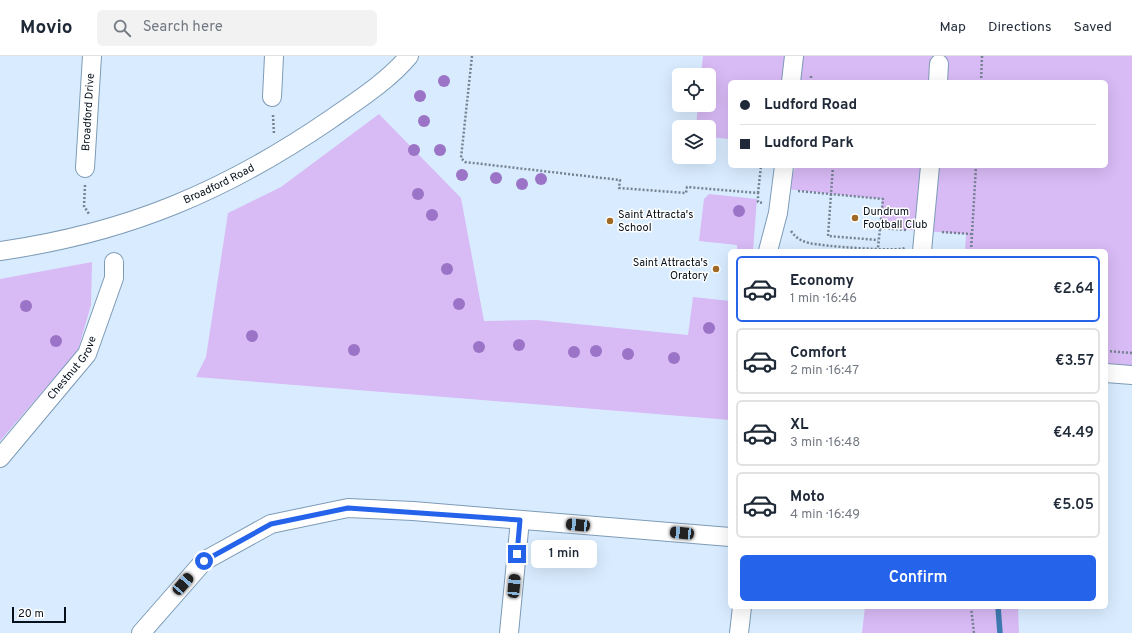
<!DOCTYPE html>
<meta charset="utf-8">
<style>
:root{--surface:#fff;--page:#f2f2f3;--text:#1f2937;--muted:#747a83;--line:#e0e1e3;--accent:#2563eb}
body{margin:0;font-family:Overpass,sans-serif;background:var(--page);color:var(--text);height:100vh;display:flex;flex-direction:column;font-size:15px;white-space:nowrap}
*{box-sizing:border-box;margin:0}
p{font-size:13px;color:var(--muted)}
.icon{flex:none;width:22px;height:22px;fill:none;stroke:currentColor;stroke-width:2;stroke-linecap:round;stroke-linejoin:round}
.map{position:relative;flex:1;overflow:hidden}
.side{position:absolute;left:728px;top:193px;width:380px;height:360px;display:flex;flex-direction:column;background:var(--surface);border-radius:6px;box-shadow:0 4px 16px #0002}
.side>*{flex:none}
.hud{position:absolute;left:728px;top:24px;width:380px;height:88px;border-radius:6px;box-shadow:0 4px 16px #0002;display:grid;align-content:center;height:88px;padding:0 12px;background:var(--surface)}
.tools{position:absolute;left:672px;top:12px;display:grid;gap:8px}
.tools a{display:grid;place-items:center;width:44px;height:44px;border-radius:6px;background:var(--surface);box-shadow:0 4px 16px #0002;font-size:20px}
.scale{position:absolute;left:12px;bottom:10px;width:54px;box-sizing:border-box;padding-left:4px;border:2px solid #06101b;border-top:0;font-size:11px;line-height:14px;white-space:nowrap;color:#06101b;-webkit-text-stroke:3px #fff;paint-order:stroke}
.end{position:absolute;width:18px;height:18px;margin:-9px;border:5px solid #2563eb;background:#fff;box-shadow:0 0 0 2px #fff}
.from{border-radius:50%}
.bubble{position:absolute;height:28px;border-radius:6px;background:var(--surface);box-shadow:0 4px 16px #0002;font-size:13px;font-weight:600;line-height:28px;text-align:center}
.car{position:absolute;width:12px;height:24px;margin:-12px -6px;border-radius:5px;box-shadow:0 0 3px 1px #0007;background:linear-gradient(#222 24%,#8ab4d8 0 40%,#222 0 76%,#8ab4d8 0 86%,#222 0)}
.hud b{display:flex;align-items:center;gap:14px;height:38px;font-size:15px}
.hud b+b{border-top:1px solid var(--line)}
.hud i{width:10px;height:10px;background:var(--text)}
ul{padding:7px 0 0;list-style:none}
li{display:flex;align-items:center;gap:12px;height:66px;margin:0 8px 6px;padding:0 4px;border:2px solid var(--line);border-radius:6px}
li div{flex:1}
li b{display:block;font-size:15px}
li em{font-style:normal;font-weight:600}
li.on{border-color:var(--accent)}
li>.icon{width:36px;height:36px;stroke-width:1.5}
.button{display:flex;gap:8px;margin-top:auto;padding:8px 12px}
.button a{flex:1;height:46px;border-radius:6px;background:var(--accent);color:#fff;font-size:16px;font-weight:600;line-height:46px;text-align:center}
header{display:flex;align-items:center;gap:24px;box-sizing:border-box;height:56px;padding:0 20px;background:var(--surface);border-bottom:1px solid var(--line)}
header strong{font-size:19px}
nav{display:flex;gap:22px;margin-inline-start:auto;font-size:14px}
.search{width:280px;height:36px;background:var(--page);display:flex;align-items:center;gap:10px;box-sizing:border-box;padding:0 14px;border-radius:6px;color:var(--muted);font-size:15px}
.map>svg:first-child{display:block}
.green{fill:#d8baf5}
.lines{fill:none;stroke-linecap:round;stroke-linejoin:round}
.stream{stroke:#3d7ab0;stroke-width:5.5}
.minor-casing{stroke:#7d9bb7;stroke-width:20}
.path{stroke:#748291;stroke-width:2.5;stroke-dasharray:2 2;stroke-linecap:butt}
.minor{stroke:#fff;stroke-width:18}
.tree{fill:#9b73c7}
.route{stroke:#2563eb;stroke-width:5}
.poi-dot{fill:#a06924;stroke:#fff;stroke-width:1.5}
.labels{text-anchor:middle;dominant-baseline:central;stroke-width:3;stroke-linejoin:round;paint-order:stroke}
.street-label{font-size:11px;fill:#06101b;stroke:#fff}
.poi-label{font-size:11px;fill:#06101b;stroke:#fff;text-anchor:start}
</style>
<header>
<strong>Movio</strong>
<div class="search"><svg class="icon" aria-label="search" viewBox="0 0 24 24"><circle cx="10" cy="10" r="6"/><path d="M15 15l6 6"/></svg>Search here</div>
<nav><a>Map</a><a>Directions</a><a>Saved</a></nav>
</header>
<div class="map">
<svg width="1132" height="577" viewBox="0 0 1132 577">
<rect width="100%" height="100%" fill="#d9ecff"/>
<g class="green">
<polygon points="703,0 1132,0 1132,310 1106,308 1106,195 965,195 966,178 880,172 882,143 786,133 796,110 1106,110 1106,26 730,26 730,83 709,81 709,71 696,71 698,49 709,49 709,19 701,19"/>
<polygon points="379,58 461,142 484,265 537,264 688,279 693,241 730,245 730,364 196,321 206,301 228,157 281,131"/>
<polygon points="709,138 757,143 753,195 737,195 737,189 699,185 704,143"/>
<polygon points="92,206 91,249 78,294 0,385 0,223"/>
<polygon points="865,551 1018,551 1019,577 862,577"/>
</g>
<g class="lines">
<polyline class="stream" points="998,551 1000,577"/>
<defs>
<g id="minor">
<polyline points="791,26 794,0"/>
<polyline points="938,26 939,8"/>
<polyline points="272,41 274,0"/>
<path id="s1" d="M85,112L92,0"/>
<path id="s2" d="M0,195C127,177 226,135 331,63C358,44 388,25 409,0"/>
<polyline points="768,195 778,157 784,110"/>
<polyline points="922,195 930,110"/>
<polyline points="1106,317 1132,319"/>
<path id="s3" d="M0,402L87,298L114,222V206"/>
<polyline points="141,577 204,505 271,468 348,452 413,455 730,481"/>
<polyline points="509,577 520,464"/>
<polyline points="739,577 742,551"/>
</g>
</defs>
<use href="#minor" class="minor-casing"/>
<g class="path">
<polyline points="472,0 461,102 465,106 620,124 619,132 686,137 687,131 758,137 758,146 763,147"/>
<polyline points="811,26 811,20"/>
<polyline points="981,26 982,0"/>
<polyline points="273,59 274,79"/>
<polyline points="833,110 828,180 878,184"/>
<polyline points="85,129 84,150 89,158"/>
<polyline points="798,135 883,143 878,192"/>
<polyline points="758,137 761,110"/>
<polyline points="880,172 907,174"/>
<path d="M791,175C796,182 801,185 809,187C820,190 898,196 905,192"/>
<polyline points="942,176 971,178"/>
<polyline points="971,195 976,110"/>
<polyline points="1106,295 1132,297"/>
<polyline points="971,551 974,577"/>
</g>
<use href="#minor" class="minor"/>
</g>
<g class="tree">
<circle cx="444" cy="25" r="6"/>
<circle cx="420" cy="40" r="6"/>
<circle cx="424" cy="65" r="6"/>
<circle cx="414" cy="94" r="6"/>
<circle cx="440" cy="94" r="6"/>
<circle cx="462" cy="119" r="6"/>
<circle cx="496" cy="122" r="6"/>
<circle cx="541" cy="123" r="6"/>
<circle cx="522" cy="128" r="6"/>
<circle cx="418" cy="138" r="6"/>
<circle cx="739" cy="155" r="6"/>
<circle cx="432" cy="159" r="6"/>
<circle cx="447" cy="213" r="6"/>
<circle cx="459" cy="248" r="6"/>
<circle cx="26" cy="250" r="6"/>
<circle cx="709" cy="272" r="6"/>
<circle cx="252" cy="280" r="6"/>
<circle cx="56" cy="285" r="6"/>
<circle cx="519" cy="289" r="6"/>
<circle cx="479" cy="291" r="6"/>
<circle cx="354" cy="294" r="6"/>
<circle cx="596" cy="295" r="6"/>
<circle cx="574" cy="296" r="6"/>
<circle cx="628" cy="298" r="6"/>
<circle cx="674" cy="302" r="6"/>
</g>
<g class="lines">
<polyline class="route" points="204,505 271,468 348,452 520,464 517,498"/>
</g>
<g class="poi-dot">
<circle cx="855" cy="162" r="4"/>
<circle cx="610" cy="165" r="4"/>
<circle cx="716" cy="213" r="4"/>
</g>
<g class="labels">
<g class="street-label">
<text stroke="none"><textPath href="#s1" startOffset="56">Broadford Drive</textPath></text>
<text stroke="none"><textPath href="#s2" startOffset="230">Broadford Road</textPath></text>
<text stroke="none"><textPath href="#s3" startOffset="116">Chestnut Grove</textPath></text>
</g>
<g class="poi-label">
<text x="863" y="156">Dundrum<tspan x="863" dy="13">Football Club</tspan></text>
<text x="618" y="159">Saint Attracta's<tspan x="618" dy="13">School</tspan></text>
<text x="708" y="207" text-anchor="end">Saint Attracta's<tspan x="708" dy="13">Oratory</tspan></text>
</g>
</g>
</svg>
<div class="tools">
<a><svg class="icon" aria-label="locate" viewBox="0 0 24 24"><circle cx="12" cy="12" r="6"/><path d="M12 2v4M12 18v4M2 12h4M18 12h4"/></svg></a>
<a><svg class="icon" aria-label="layers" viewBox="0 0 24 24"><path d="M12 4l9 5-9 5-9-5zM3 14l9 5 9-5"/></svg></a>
</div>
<div class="scale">20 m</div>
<i class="end from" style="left:204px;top:505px"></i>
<i class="end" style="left:517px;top:498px"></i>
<div class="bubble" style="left:531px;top:484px;width:66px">1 min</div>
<i class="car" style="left:578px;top:469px;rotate:275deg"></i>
<i class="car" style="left:682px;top:477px;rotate:275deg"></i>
<i class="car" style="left:183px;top:528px;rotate:41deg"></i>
<i class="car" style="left:514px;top:530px;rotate:5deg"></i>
<div class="hud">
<b><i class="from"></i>Ludford Road</b>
<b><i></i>Ludford Park</b>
</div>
<section class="side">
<ul>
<li class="on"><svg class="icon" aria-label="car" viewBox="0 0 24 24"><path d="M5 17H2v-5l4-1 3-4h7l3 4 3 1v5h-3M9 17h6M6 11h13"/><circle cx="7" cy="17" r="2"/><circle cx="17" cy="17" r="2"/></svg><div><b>Economy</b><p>1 min · 16:46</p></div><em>€2.64</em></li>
<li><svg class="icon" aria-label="car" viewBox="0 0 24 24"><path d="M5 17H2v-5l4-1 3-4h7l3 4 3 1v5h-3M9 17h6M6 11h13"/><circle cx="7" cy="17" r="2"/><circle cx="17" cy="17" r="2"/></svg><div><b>Comfort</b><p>2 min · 16:47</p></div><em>€3.57</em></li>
<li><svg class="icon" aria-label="car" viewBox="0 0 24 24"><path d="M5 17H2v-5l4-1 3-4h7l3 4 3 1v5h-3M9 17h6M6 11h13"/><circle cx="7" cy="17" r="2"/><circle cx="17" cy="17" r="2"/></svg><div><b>XL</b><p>3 min · 16:48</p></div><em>€4.49</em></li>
<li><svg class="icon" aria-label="car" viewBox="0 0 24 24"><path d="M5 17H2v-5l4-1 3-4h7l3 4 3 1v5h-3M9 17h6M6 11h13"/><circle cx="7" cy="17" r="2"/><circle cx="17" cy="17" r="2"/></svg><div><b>Moto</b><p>4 min · 16:49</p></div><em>€5.05</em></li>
</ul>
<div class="button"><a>Confirm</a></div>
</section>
</div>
